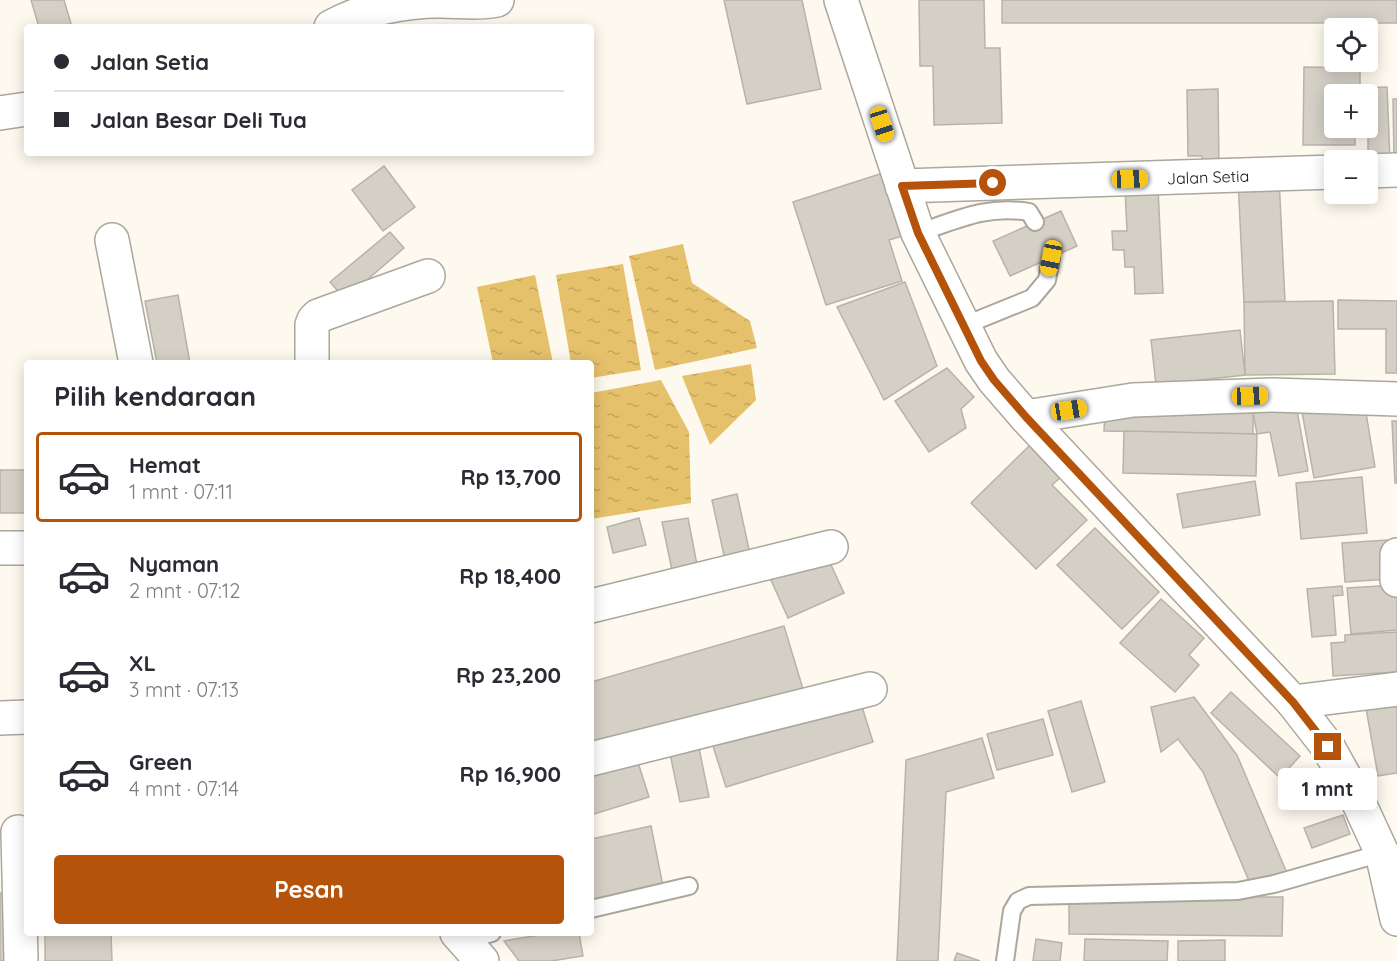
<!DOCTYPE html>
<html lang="id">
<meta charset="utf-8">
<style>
:root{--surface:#fff;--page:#f2f2f3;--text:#2b2b33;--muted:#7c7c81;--line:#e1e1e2;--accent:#b45309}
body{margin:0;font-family:Quicksand,sans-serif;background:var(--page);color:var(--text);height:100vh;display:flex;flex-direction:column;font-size:22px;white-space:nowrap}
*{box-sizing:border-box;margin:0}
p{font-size:20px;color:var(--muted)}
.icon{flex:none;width:33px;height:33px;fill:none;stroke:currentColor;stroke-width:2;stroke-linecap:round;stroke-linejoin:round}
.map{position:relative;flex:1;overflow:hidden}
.sheet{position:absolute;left:24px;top:360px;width:570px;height:576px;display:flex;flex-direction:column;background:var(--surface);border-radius:6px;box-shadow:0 3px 15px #0003}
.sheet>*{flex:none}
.banner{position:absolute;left:24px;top:24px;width:570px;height:132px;border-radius:6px;box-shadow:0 3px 15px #0003;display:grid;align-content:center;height:132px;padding:0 30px;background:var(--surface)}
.buttons{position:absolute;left:1324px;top:18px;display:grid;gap:12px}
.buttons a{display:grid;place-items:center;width:54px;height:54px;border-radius:6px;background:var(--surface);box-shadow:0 3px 15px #0003;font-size:30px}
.end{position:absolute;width:27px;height:27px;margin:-14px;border:8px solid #b45309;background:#fff;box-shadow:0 0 0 3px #fff}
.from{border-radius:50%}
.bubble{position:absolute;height:42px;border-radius:6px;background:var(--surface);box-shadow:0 3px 15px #0003;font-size:20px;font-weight:700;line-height:42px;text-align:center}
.car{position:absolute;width:18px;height:36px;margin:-18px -9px;border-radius:8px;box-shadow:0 0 4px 2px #0007;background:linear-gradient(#f5c518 24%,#345 0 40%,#f5c518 0 76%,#345 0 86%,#f5c518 0)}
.banner b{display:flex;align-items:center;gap:21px;height:57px;font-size:22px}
.banner b+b{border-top:2px solid var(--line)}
.banner i{width:15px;height:15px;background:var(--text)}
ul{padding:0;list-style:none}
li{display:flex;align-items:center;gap:18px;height:90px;margin:0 12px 9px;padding:0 18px;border:3px solid transparent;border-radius:6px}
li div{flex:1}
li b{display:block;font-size:22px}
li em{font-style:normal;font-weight:700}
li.on{border-color:var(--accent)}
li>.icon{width:54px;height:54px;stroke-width:1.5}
h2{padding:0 30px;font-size:27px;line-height:72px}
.primary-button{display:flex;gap:12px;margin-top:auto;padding:12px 30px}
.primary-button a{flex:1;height:69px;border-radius:6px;background:var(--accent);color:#fff;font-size:24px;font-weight:700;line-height:69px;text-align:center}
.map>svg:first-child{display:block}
.water{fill:url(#water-ripples)}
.building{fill:#d4d0c6;stroke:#b8b3a9;stroke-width:1.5}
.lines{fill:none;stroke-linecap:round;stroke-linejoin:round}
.service-casing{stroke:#aba79d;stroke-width:20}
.minor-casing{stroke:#aba79d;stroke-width:36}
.primary-casing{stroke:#aba79d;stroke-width:36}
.service{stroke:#fff;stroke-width:16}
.minor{stroke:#fff;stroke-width:33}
.primary{stroke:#fff;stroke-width:33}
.route{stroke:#b45309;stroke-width:8}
.labels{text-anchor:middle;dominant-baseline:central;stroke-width:5;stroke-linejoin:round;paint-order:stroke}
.street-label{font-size:16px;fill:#161411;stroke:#fff}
</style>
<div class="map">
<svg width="1397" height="961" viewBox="0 0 1397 961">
<defs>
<pattern id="water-ripples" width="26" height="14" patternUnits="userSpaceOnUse" patternTransform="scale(1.5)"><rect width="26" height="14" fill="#e6c16c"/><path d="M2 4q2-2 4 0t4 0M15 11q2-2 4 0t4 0" fill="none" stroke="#c5a55d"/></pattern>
</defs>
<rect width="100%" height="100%" fill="#fdf9ee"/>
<g class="water">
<polygon points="683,244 692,283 750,321 757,348 655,370 629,256"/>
<polygon points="623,264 641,370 591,378 591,363 571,363 556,275"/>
<polygon points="535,275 553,363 493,363 477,287"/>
<polygon points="751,364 756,400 710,445 682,376"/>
<polygon points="661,380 689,432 691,503 591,519 591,393"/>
</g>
<g class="building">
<polygon points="31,0 64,0 72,27 39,27"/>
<polygon points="724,0 802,0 821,89 747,104"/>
<polygon points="919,0 984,0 985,48 1000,48 1002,123 934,125 933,66 920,66"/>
<rect x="1002" y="0" width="395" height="23"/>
<polygon points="1304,67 1360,68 1360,94 1335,94 1335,128 1340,128 1340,133 1355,133 1355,145 1303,145"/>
<polygon points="1387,87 1390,160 1368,160 1368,94 1365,94 1365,88"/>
<polygon points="1218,89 1219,167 1202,167 1202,156 1188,156 1187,90"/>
<polygon points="1393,99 1397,99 1397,159 1394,159"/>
<polygon points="384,166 415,207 383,231 352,190"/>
<polygon points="886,172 906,235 889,240 902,281 826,305 793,202"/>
<polygon points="1279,178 1285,301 1244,302 1238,180"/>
<polygon points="1158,188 1163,293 1135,294 1134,267 1125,267 1124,250 1113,250 1112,231 1127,231 1125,189"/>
<polygon points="1061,211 1077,246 1010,276 993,241"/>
<polygon points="390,232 404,248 345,299 330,282"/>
<polygon points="905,282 937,366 884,400 837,307"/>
<polygon points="178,295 190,363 157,363 145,301"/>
<polygon points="1338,300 1397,301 1397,373 1386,373 1386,329 1338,329"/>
<polygon points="1333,301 1335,374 1245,375 1244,302"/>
<polygon points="1240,330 1245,375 1156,385 1151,340"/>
<polygon points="947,368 974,397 961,409 966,428 929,452 895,401"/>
<polygon points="1364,401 1375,467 1314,478 1302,412"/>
<polygon points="1296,405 1308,471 1279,476 1270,432 1257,434 1253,413"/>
<polygon points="1105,410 1253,413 1253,434 1104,431"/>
<polygon points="1392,421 1397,421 1397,483 1395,483"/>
<polygon points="1124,431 1257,434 1256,476 1123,473"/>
<polygon points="1030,445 1062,476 1052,485 1087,520 1036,569 971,503"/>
<rect x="0" y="470" width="27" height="43"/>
<polygon points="1362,477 1367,533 1301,539 1296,483"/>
<polygon points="1255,481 1260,515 1183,528 1177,494"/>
<polygon points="737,494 750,554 725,560 712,500"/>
<polygon points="639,518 646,545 613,553 607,527"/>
<polygon points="688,518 698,570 673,575 662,522"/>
<polygon points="1095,528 1159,592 1122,629 1057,565"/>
<polygon points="1387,540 1390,579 1345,582 1342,543"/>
<polygon points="826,554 844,593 788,618 771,580"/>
<polygon points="1397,585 1397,630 1351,634 1347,588"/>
<polygon points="1342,586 1343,595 1333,596 1336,635 1312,637 1307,589"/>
<polygon points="1161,599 1204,638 1189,655 1199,665 1175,692 1120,643"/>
<polygon points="784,626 803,689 591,748 591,682"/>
<polygon points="1397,632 1397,672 1333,676 1331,643 1345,642 1345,635"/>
<polygon points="1231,692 1300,756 1280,778 1211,713"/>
<polygon points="859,697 873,742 726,787 712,743"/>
<polygon points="1194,697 1237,755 1287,873 1252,888 1203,772 1178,739 1161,752 1151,707"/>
<polygon points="1081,701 1105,782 1072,792 1048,711"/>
<polygon points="1397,703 1397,773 1378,776 1366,708"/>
<polygon points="1043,719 1053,755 997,770 987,734"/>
<polygon points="982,738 994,778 946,792 938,961 897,961 906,760"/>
<polygon points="698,743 709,797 680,802 669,749"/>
<polygon points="636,756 649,797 591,815 591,770"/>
<polygon points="1343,815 1350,834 1312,848 1304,828"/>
<polygon points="651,826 663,886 591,901 591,839"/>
<polygon points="0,893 6,893 8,961 0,961"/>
<polygon points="1069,896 1283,897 1282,936 1069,934"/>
<polygon points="45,933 111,933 112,961 45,961"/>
<polygon points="551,933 579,933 583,956 551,961 519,961 504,941"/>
<polygon points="1036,939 1062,943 1060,961 1033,961"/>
<polygon points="1085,939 1168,941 1167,961 1084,961"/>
<polygon points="1225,940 1225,961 1178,961 1178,941"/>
<polygon points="957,953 980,961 954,961"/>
</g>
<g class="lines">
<defs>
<g id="service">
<path d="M918,233C957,220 986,205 1029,212L1035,222"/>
<polyline points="963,326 1032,298 1047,280 1051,258"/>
<polyline points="591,909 689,886"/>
<polyline points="465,940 492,933"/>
<polyline points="1005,961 1012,911 1018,901 1029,896 1238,891 1274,884 1382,853"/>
</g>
<g id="minor">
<path d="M331,27C363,9 405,1 440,1C459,1 478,4 497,0"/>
<polyline points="0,113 27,109"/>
<polyline points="1368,171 1397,170"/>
<polyline points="902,186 1335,172"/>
<polyline points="112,240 136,363"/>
<polyline points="312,363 312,325 314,320 318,316 428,276"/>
<polyline points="1026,417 1133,400 1273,395 1397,399"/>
<polyline points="0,548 27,548"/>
<polyline points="1397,580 1397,555"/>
<polyline points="591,606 831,547"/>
<polyline points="1293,702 1397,689"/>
<polyline points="0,718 27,717"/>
<polyline points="591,759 870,689"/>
<polyline points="18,832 21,961"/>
<polyline points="457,933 482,961"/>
</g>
<polyline id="primary" points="841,0 918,233 981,361 994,380 1026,417 1293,702 1328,747 1358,801 1382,853 1397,919"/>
</defs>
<use href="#service" class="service-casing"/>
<use href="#minor" class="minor-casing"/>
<use href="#primary" class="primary-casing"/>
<use href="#service" class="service"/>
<use href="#minor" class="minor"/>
<use href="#primary" class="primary"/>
</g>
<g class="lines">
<polyline class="route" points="993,183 902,186 918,233 981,361 994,380 1026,417 1293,702 1328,747"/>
</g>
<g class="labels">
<g class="street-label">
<text transform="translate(1208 177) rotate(-2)">Jalan Setia</text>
</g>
</g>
</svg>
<div class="buttons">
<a><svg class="icon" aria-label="locate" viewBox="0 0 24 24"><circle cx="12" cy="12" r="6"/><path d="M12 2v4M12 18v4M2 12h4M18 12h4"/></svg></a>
<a>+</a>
<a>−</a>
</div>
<i class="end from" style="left:993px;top:183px"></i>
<i class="end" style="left:1328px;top:747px"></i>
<div class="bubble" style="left:1278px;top:768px;width:99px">1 mnt</div>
<i class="car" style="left:882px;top:124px;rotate:162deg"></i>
<i class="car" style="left:1130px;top:179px;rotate:88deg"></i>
<i class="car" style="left:1051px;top:258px;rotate:191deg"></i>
<i class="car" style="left:1250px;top:396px;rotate:88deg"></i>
<i class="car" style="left:1069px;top:410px;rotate:81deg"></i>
<div class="banner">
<b><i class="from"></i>Jalan Setia</b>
<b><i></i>Jalan Besar Deli Tua</b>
</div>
<section class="sheet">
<h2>Pilih kendaraan</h2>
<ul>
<li class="on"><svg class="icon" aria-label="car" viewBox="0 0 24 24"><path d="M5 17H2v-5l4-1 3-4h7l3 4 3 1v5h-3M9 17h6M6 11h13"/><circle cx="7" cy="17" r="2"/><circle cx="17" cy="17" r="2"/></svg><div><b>Hemat</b><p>1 mnt · 07:11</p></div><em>Rp 13,700</em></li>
<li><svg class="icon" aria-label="car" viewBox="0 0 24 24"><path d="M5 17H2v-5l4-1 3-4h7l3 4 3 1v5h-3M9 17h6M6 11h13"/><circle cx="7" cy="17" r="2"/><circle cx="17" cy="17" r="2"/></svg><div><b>Nyaman</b><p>2 mnt · 07:12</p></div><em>Rp 18,400</em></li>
<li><svg class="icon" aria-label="car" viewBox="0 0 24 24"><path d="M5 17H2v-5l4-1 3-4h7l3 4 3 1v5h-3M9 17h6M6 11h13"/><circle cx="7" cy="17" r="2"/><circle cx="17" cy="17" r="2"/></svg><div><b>XL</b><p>3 mnt · 07:13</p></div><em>Rp 23,200</em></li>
<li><svg class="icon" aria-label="car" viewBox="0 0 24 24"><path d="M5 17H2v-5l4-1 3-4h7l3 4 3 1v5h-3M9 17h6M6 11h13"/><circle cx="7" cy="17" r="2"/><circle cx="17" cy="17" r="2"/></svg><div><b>Green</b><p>4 mnt · 07:14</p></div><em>Rp 16,900</em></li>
</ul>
<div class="primary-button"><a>Pesan</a></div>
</section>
</div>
